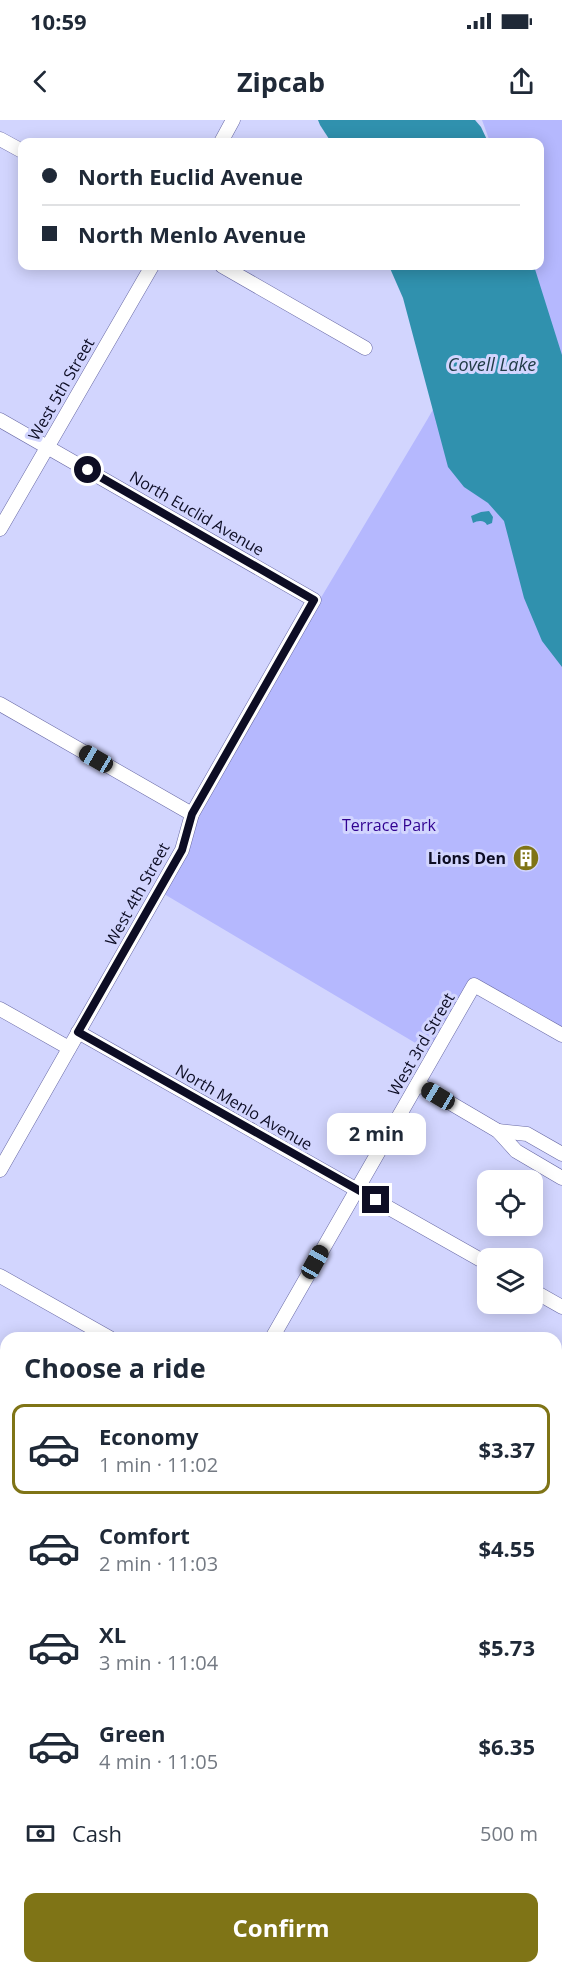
<!DOCTYPE html>
<meta charset="utf-8">
<style>
:root{--surface:#fff;--page:#f6f6f7;--text:#1f2937;--muted:#747a83;--line:#e0e1e3;--accent:#7f7416}
body{margin:0;font-family:"Open Sans",sans-serif;background:var(--page);color:var(--text);height:100vh;display:flex;flex-direction:column;font-size:22px;white-space:nowrap}
*{box-sizing:border-box;margin:0}
p{font-size:20px;color:var(--muted)}
.icon{flex:none;width:33px;height:33px;fill:none;stroke:currentColor;stroke-width:2;stroke-linecap:round;stroke-linejoin:round}
.map{position:relative;flex:1;overflow:hidden}
.panel{position:absolute;left:0px;top:1212px;width:562px;height:642px;display:flex;flex-direction:column;background:var(--surface);border-radius:18px 18px 0 0;box-shadow:0 3px 15px #0003}
.panel>*{flex:none}
.banner{position:absolute;left:18px;top:18px;width:526px;height:132px;border-radius:12px;box-shadow:0 3px 15px #0003;display:grid;align-content:center;height:132px;padding:0 24px;background:var(--surface)}
.controls{position:absolute;left:477px;top:1050px;display:grid;gap:12px}
.controls a{display:grid;place-items:center;width:66px;height:66px;border-radius:12px;background:var(--surface);box-shadow:0 3px 15px #0003;font-size:30px}
.end{position:absolute;width:27px;height:27px;margin:-14px;border:8px solid #0d0d24;background:#fff;box-shadow:0 0 0 3px #fff}
.from{border-radius:50%}
.bubble{position:absolute;height:42px;border-radius:12px;background:var(--surface);box-shadow:0 3px 15px #0003;font-size:20px;font-weight:700;line-height:42px;text-align:center}
.car{position:absolute;width:18px;height:36px;margin:-18px -9px;border-radius:8px;box-shadow:0 0 4px 2px #0007;background:linear-gradient(#222 24%,#8ab4d8 0 40%,#222 0 76%,#8ab4d8 0 86%,#222 0)}
.banner b{display:flex;align-items:center;gap:21px;height:57px;font-size:22px}
.banner b+b{border-top:2px solid var(--line)}
.banner i{width:15px;height:15px;background:var(--text)}
ul{padding:0;list-style:none}
li{display:flex;align-items:center;gap:18px;height:90px;margin:0 12px 9px;padding:0 12px;border:3px solid transparent;border-radius:12px}
li div{flex:1}
li b{display:block;font-size:22px}
li em{font-style:normal;font-weight:700}
li.current{border-color:var(--accent)}
li>.icon{width:54px;height:54px;stroke-width:1.5}
h2{padding:0 24px;font-size:27px;line-height:72px}
.pay{display:flex;align-items:center;gap:15px;height:66px;padding:0 24px;font-size:22px}
.pay p{margin-inline-start:auto}
.action{display:flex;gap:12px;margin-top:auto;padding:12px 24px}
.action a{flex:1;height:69px;border-radius:12px;background:var(--accent);color:#fff;font-size:24px;font-weight:700;line-height:69px;text-align:center}
.status{display:flex;justify-content:space-between;align-items:center;height:42px;padding:0 30px;background:var(--surface);direction:ltr}
.status svg{height:16px;fill:currentColor}
header{display:flex;justify-content:space-between;align-items:center;height:78px;padding:0 24px;background:var(--surface);font-size:27px;font-weight:700}
.map>svg:first-child{display:block}
.green{fill:#b5b8fe}
.water{fill:#3091ae}
.lines{fill:none;stroke-linecap:round;stroke-linejoin:round}
.minor-casing{stroke:#6869a5;stroke-width:15}
.tertiary-casing{stroke:#6869a5;stroke-width:18}
.minor{stroke:#fff;stroke-width:14}
.tertiary{stroke:#fff;stroke-width:16}
.route{stroke:#0d0d24;stroke-width:8}
.labels{text-anchor:middle;dominant-baseline:central;stroke-width:6;stroke-linejoin:round;paint-order:stroke}
.street-label{font-size:16px;fill:#0d0d24;stroke:#d2d5fe}
.park-label{font-size:16px;fill:#310391;stroke:#d2d5fe}
.poi-label{font-size:16px;font-weight:bold;fill:#0d0d24;stroke:#d2d5fe;text-anchor:end}
.water-label{font-size:18px;font-style:italic;fill:#203c46;stroke:#d2d5fe}
</style>
<div class="status"><b>10:59</b><svg viewBox="0 0 49 12"><path d="M0 12V9h3v3zM5 12V6h3v6zM10 12V3h3v9zM15 12V0h3v12zM26 1h20v11H26zM47 4h2v5h-2z"/></svg></div>
<header><svg class="icon" aria-label="back" viewBox="0 0 24 24"><path d="M15 5l-7 7 7 7"/></svg>Zipcab<svg class="icon" aria-label="share" viewBox="0 0 24 24"><path d="M12 15V3M7 8l5-5 5 5M5 13v7h14v-7"/></svg></header>
<div class="map">
<svg width="562" height="1854" viewBox="0 0 562 1854">
<rect width="100%" height="100%" fill="#d2d5fe"/>
<polygon class="green" points="482,0 562,0 562,915 474,865 434,934 159,771 192,694 427,300 515,146 540,146 540,22 490,22"/>
<g class="water">
<polygon points="318,0 475,0 481,7 488,22 331,22 320,5"/>
<polygon points="389,146 534,146 562,235 562,547 542,521 524,478 504,401 488,383 464,367 448,347 403,178"/>
<path d="M489,391L493,397L492,403L487,405C485,400 478,400 473,403L471,396L481,392Z"/>
</g>
<g class="lines">
<defs>
<g id="minor">
<polyline points="0,19 22,31"/>
<polyline points="221,22 233,0"/>
<polyline points="222,146 365,228"/>
<polyline points="0,300 314,480 192,694 182,730 0,1050"/>
<polyline points="0,409 152,146"/>
<polyline points="0,584 192,694"/>
<polyline points="0,889 69,928"/>
<polyline points="78,912 488,1144"/>
<polyline points="418,964 498,1011 516,1031 562,1058"/>
<polyline points="498,1011 527,1014 562,1034"/>
<polyline points="0,1156 110,1218"/>
<polyline points="532,1170 562,1187"/>
<polyline points="272,1218 474,865 562,915"/>
<polyline points="556,1362 562,1352"/>
<polyline points="556,1475 562,1478"/>
<polyline points="0,1690 6,1679"/>
<polyline points="0,1714 6,1718"/>
<polyline points="235,1848 245,1854"/>
<polyline points="274,1854 278,1848"/>
</g>
<g id="tertiary">
<polyline points="0,1447 6,1451"/>
<polyline points="556,1764 562,1768"/>
</g>
</defs>
<use href="#minor" class="minor-casing"/>
<use href="#tertiary" class="tertiary-casing"/>
<use href="#minor" class="minor"/>
<use href="#tertiary" class="tertiary"/>
</g>
<g class="lines">
<polyline class="route" points="88,350 314,480 192,694 182,730 78,912 376,1080"/>
</g>
<defs>
<symbol id="building-disc" viewBox="-11 -11 22 22"><circle r="9.5" fill="#7f7416" stroke="#d2d5fe"/><path d="M-4-6H4V6H1V3H-1V6H-4ZM-2.5-4.3h1.7v1.8h-1.7ZM.8-4.3h1.7v1.8H.8ZM-2.5-1h1.7V.8h-1.7ZM.8-1h1.7V.8H.8Z" fill="#fff"/></symbol>
</defs>
<g fill-rule="evenodd">
<use href="#building-disc" x="511" y="723" width="30" height="30"/>
</g>
<g class="labels">
<g class="street-label">
<text transform="translate(61 269) rotate(-60)">West 5th Street</text>
<text transform="translate(197 393) rotate(30)">North Euclid Avenue</text>
<text transform="translate(137 774) rotate(-61)">West 4th Street</text>
<text transform="translate(421 924) rotate(-60)">West 3rd Street</text>
<text transform="translate(244 987) rotate(30)">North Menlo Avenue</text>
</g>
<g class="park-label">
<text x="389" y="705">Terrace Park</text>
</g>
<g class="poi-label">
<text x="506" y="738">Lions Den</text>
</g>
<g class="water-label">
<text x="492" y="244">Covell Lake</text>
</g>
</g>
</svg>
<div class="controls">
<a><svg class="icon" aria-label="locate" viewBox="0 0 24 24"><circle cx="12" cy="12" r="6"/><path d="M12 2v4M12 18v4M2 12h4M18 12h4"/></svg></a>
<a><svg class="icon" aria-label="layers" viewBox="0 0 24 24"><path d="M12 4l9 5-9 5-9-5zM3 14l9 5 9-5"/></svg></a>
</div>
<i class="end from" style="left:88px;top:350px"></i>
<i class="end" style="left:376px;top:1080px"></i>
<div class="bubble" style="left:327px;top:993px;width:99px">2 min</div>
<i class="car" style="left:96px;top:639px;rotate:300deg"></i>
<i class="car" style="left:438px;top:976px;rotate:301deg"></i>
<i class="car" style="left:315px;top:1142px;rotate:29deg"></i>
<div class="banner">
<b><i class="from"></i>North Euclid Avenue</b>
<b><i></i>North Menlo Avenue</b>
</div>
<section class="panel">
<h2>Choose a ride</h2>
<ul>
<li class="current"><svg class="icon" aria-label="car" viewBox="0 0 24 24"><path d="M5 17H2v-5l4-1 3-4h7l3 4 3 1v5h-3M9 17h6M6 11h13"/><circle cx="7" cy="17" r="2"/><circle cx="17" cy="17" r="2"/></svg><div><b>Economy</b><p>1 min · 11:02</p></div><em>$3.37</em></li>
<li><svg class="icon" aria-label="car" viewBox="0 0 24 24"><path d="M5 17H2v-5l4-1 3-4h7l3 4 3 1v5h-3M9 17h6M6 11h13"/><circle cx="7" cy="17" r="2"/><circle cx="17" cy="17" r="2"/></svg><div><b>Comfort</b><p>2 min · 11:03</p></div><em>$4.55</em></li>
<li><svg class="icon" aria-label="car" viewBox="0 0 24 24"><path d="M5 17H2v-5l4-1 3-4h7l3 4 3 1v5h-3M9 17h6M6 11h13"/><circle cx="7" cy="17" r="2"/><circle cx="17" cy="17" r="2"/></svg><div><b>XL</b><p>3 min · 11:04</p></div><em>$5.73</em></li>
<li><svg class="icon" aria-label="car" viewBox="0 0 24 24"><path d="M5 17H2v-5l4-1 3-4h7l3 4 3 1v5h-3M9 17h6M6 11h13"/><circle cx="7" cy="17" r="2"/><circle cx="17" cy="17" r="2"/></svg><div><b>Green</b><p>4 min · 11:05</p></div><em>$6.35</em></li>
</ul>
<div class="pay"><svg class="icon" aria-label="cash" viewBox="0 0 24 24"><path d="M3 7h18v10H3z"/><circle cx="12" cy="12" r="2"/></svg>Cash<p>500 m</p></div>
<div class="action"><a>Confirm</a></div>
</section>
</div>
